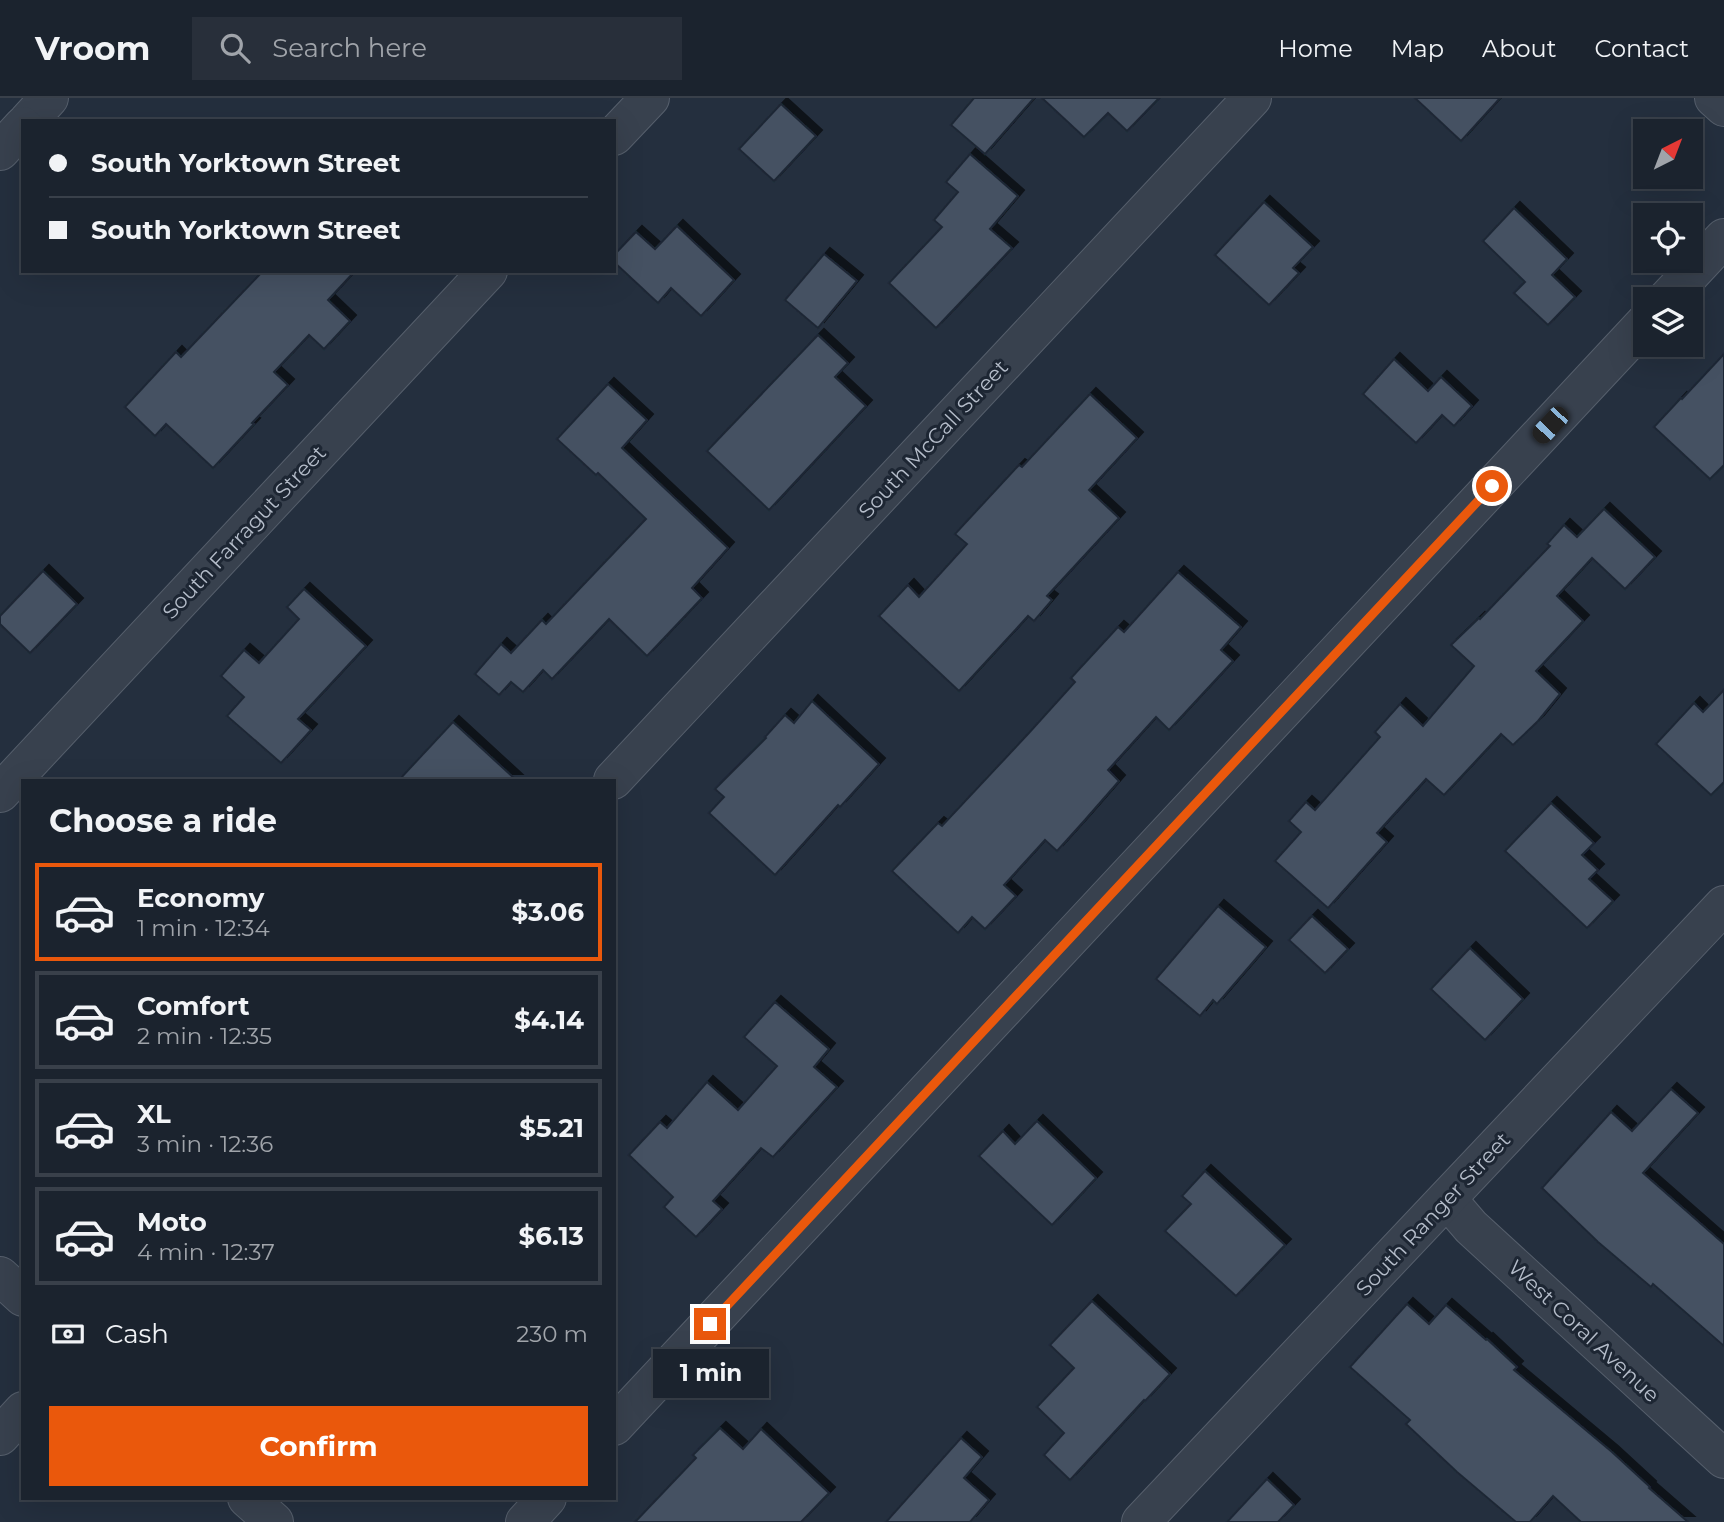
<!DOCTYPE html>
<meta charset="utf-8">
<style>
:root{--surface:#1b232e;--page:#282f3a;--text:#f1f3f6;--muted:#a0a4aa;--line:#39404a;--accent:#ea580c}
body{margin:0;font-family:Montserrat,sans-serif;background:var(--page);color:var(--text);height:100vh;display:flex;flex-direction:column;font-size:26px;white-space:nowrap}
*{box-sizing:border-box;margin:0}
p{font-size:23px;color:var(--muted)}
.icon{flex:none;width:38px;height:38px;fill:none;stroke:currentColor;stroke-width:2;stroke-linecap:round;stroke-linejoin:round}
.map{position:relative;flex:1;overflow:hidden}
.side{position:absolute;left:21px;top:681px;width:595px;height:721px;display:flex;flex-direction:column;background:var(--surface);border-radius:0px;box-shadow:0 7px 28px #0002,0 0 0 2px var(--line)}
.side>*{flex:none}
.hud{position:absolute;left:21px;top:21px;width:595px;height:154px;border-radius:0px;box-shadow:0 7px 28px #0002,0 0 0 2px var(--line);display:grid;align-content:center;height:154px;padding:0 28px;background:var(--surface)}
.needle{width:46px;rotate:42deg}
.tools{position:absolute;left:1633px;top:21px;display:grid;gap:14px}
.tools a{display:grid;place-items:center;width:70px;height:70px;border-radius:0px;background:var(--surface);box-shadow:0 7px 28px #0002,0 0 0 2px var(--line);font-size:35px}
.end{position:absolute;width:32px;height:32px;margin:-16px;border:9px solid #ea580c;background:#fff;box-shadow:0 0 0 4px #fff}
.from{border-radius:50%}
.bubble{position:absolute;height:49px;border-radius:0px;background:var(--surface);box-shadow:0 7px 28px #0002,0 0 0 2px var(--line);font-size:23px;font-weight:700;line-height:49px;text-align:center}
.car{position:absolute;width:21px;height:42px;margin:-21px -10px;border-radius:9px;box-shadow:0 0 5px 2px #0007;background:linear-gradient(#222 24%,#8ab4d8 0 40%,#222 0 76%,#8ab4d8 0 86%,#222 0)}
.hud b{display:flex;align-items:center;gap:24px;height:66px;font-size:26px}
.hud b+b{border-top:2px solid var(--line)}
.hud i{width:18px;height:18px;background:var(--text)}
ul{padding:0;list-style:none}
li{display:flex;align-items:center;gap:21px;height:98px;margin:0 14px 10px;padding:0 14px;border:4px solid var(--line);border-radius:0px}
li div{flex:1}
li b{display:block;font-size:26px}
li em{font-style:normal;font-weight:700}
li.active{border-color:var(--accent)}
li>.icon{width:63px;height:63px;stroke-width:1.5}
h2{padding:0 28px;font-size:32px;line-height:84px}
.pay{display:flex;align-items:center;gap:18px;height:77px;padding:0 28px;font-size:26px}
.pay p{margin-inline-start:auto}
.cta{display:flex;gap:14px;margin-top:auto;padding:14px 28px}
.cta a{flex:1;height:80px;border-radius:0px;background:var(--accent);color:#fff;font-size:28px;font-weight:700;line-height:80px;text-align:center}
header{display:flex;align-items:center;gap:42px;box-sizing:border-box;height:98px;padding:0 35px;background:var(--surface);border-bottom:2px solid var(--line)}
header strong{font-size:33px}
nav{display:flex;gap:38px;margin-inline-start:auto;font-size:24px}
.search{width:490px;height:63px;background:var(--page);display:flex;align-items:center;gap:18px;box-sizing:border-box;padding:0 24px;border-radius:0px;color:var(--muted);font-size:26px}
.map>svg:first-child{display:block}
.building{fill:#455162;stroke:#1f2835;stroke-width:2;filter:url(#shadow)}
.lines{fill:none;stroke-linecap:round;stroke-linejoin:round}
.minor-casing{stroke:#565f6c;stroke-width:40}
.minor{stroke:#38414e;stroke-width:38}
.route{stroke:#ea580c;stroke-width:9}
.labels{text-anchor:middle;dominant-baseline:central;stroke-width:6;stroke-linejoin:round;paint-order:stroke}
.street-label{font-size:21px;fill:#b4bcc9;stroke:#1d2633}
</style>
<header>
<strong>Vroom</strong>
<div class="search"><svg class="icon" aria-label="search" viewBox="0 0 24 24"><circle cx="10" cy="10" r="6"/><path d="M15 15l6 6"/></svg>Search here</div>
<nav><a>Home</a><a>Map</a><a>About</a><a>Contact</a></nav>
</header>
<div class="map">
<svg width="1724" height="1424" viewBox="0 0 1724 1424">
<defs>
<filter id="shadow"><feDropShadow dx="6" dy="-6" stdDeviation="0" flood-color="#0009"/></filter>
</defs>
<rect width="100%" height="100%" fill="#242f3e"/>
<g class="building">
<polygon points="974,0 1034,0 985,56 951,27"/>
<polygon points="1042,0 1159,0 1127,33 1108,15 1084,39"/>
<polygon points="1415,0 1500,0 1461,43"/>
<polygon points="781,6 816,38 774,83 739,51"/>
<polygon points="970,56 1018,98 990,131 1012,150 936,230 889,185 942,129 934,122 958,94 946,84"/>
<polygon points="1264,104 1313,149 1293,170 1299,175 1269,207 1215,157"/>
<polygon points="1514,110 1567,161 1552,177 1575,199 1548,227 1514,195 1525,184 1483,143"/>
<polygon points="677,128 734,182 701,218 671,190 658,205 614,164 614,157 636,134 655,151"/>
<polygon points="824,156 857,183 818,230 785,202"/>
<polygon points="263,173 355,173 328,202 350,223 324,251 309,237 274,274 288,287 252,325 254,326 213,370 166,326 155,338 125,309 176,254 181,259"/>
<polygon points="818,237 848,265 835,279 866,308 769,412 707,353"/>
<polygon points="1724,256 1724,367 1710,381 1654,329 1681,300 1682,301"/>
<polygon points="1394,261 1428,293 1441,279 1472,308 1454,328 1442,317 1416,345 1363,296"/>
<polygon points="608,286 647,322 622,350 728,450 692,490 702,500 647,558 609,521 552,581 543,572 523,594 511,584 499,597 475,576 501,546 511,555 542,522 546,526 646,421 598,375 596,377 557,341"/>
<polygon points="1090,296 1137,340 1089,392 1119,420 1047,498 1052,502 1034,523 1028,518 959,593 879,518 908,487 919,499 967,446 955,436 1019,367 1022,369"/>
<polygon points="1604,411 1655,459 1625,491 1592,460 1557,498 1583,523 1536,573 1560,596 1538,623 1513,647 1501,636 1444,697 1426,681 1377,735 1387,744 1328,810 1275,763 1301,734 1289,723 1306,704 1315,712 1380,639 1375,634 1400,606 1423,628 1474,568 1451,547 1479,520 1480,521 1550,448 1547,446 1564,427 1577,439"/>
<polygon points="43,473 77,506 30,555 0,526 0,518"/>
<polygon points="1178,474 1241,529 1221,552 1233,563 1169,632 1156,619 1108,672 1119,683 1084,723 1057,753 1045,742 1004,787 1016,798 985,831 972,819 958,835 892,773 938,725 942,728 1028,636 1075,584 1071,580 1118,529 1124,534"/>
<polygon points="304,491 366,548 298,621 311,632 281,665 227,618 244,599 221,578 244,552 259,565 299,521 287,509"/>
<polygon points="1724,592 1724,684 1711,697 1656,646 1694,605 1703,614"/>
<polygon points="812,603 879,666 840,709 838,707 775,777 709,715 724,699 715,691 766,640 765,639 785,617 794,625"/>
<polygon points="453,624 516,682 399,682"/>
<polygon points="1551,705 1594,745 1582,757 1598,772 1589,781 1613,803 1587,830 1505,753"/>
<polygon points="1218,808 1266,849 1217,906 1213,902 1200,918 1156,881"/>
<polygon points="1312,818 1348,851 1325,875 1289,842"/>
<polygon points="1470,850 1523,901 1485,942 1431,891"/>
<polygon points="775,904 829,951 814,969 837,989 773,1059 761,1050 713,1103 722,1111 696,1139 664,1109 673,1099 629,1057 660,1024 667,1030 707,984 738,1012 777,968 744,939"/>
<polygon points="1671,991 1698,1015 1643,1075 1724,1146 1724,1248 1653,1186 1651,1189 1598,1144 1542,1090 1611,1014 1632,1033"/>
<polygon points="1037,1023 1096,1080 1052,1127 979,1058 1003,1033 1015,1046"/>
<polygon points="1205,1073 1285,1147 1236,1198 1165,1133 1191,1106 1182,1098"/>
<polygon points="1092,1203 1170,1276 1145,1303 1144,1302 1070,1382 1044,1357 1064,1335 1037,1309 1074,1270 1050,1247"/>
<polygon points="1407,1206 1429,1226 1446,1207 1486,1242 1487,1241 1517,1269 1514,1272 1612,1354 1650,1389 1649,1390 1688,1424 1581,1424 1553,1398 1530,1424 1516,1424 1457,1374 1406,1326 1410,1322 1350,1269"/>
<polygon points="720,1330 743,1351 761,1331 829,1395 801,1424 635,1424 696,1360 693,1357"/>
<polygon points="961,1340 982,1359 964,1380 989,1402 970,1424 886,1424"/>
<polygon points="1267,1381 1294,1407 1278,1424 1227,1424"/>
</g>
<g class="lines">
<defs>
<g id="minor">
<polyline points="1714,0 1724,9"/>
<polyline points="28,23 49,0"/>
<polyline points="614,38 650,0"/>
<polyline points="0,53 23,28"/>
<polyline points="1667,201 1724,140"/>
<polyline points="613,682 1252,0"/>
<polyline points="0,695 488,173"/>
<polyline points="1447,1101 1471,1129 1724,1361"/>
<polyline points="0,1178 23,1199"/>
<polyline points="614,1328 1645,225"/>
<polyline points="0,1338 23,1313"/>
<polyline points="247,1400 274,1424"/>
<polyline points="525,1424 547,1400"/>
<polyline points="1141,1424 1724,807"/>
</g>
</defs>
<use href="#minor" class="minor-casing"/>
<use href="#minor" class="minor"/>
</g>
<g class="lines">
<polyline class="route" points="710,1226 1492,388"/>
</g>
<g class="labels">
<g class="street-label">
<text transform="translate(933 341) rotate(-47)">South McCall Street</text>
<text transform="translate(244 434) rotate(-47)">South Farragut Street</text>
<text transform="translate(1433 1116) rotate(-47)">South Ranger Street</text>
<text transform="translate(1584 1233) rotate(43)">West Coral Avenue</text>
</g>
</g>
</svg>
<div class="tools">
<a><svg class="needle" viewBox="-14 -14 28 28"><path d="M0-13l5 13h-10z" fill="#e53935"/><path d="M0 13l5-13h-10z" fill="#a0a4aa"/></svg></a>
<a><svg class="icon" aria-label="locate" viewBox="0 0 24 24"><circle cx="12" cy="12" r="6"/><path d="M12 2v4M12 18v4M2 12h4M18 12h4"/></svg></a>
<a><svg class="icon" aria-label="layers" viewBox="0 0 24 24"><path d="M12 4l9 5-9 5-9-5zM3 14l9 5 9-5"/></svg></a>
</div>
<i class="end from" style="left:1492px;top:388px"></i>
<i class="end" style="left:710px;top:1226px"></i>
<div class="bubble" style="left:653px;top:1251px;width:116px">1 min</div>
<i class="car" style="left:1550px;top:327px;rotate:223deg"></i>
<div class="hud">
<b><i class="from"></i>South Yorktown Street</b>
<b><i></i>South Yorktown Street</b>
</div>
<section class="side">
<h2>Choose a ride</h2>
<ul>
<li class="active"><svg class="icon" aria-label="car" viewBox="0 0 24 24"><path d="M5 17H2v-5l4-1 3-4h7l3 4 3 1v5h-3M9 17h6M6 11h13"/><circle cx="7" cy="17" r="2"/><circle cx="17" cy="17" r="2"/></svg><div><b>Economy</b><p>1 min · 12:34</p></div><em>$3.06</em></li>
<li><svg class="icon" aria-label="car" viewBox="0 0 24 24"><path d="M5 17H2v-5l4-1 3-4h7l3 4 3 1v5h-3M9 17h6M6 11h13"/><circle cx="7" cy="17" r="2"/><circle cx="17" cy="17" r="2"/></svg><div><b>Comfort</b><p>2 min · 12:35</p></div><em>$4.14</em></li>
<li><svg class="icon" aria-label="car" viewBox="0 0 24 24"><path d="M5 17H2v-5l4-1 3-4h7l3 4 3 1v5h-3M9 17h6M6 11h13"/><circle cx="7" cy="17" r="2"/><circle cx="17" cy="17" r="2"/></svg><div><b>XL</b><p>3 min · 12:36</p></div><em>$5.21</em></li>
<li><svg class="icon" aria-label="car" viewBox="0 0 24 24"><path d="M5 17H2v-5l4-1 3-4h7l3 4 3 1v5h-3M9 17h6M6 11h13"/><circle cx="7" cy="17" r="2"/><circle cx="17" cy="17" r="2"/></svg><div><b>Moto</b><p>4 min · 12:37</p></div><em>$6.13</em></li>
</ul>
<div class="pay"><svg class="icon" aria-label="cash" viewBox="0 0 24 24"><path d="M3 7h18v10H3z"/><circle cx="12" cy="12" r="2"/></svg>Cash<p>230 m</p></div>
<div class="cta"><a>Confirm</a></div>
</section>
</div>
